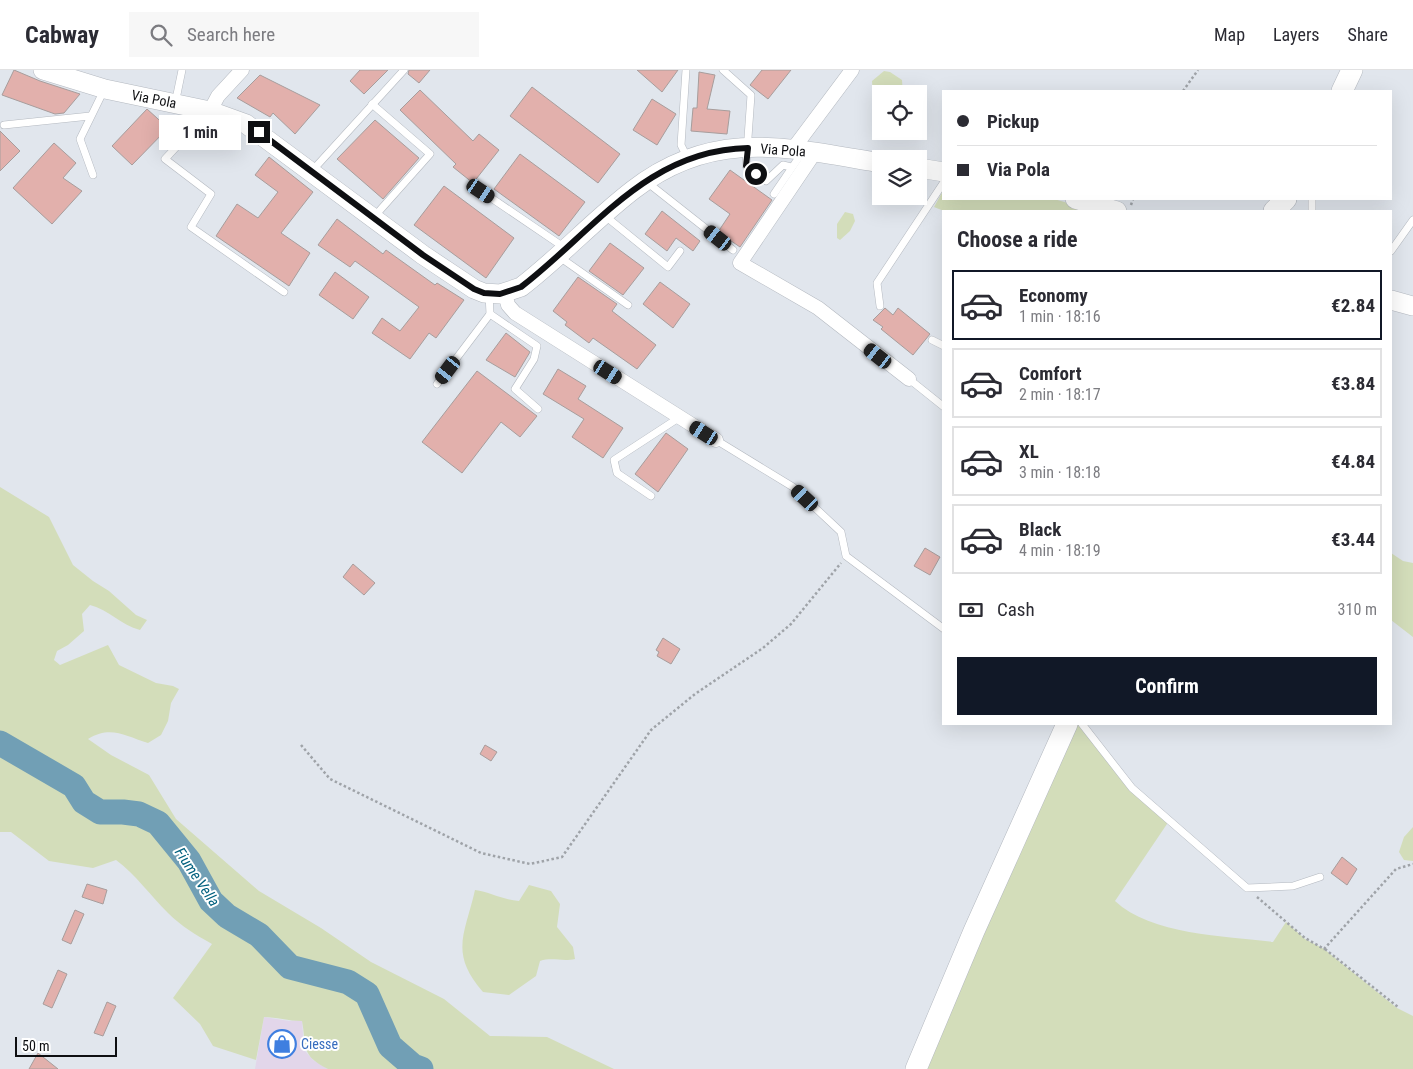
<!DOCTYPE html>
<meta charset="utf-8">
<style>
:root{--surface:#fff;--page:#f7f7f7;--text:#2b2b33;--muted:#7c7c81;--line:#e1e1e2;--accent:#111827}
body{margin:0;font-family:"Roboto Condensed",sans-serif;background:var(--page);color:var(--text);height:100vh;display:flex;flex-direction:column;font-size:19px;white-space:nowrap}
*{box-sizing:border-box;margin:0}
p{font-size:16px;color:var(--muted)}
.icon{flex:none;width:28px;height:28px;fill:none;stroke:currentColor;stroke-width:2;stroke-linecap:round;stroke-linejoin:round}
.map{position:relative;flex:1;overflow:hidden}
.sheet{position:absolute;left:942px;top:140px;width:450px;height:515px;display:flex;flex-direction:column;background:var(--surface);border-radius:0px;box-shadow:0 5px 20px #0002}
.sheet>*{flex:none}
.banner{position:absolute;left:942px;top:20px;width:450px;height:110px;border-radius:0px;box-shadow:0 5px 20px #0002;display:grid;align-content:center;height:110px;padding:0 15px;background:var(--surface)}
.tools{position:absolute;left:872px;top:15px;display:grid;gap:10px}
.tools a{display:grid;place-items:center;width:55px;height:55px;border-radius:0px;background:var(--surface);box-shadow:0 5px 20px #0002;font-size:25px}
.scale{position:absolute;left:15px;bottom:12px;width:102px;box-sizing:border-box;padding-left:5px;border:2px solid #0e0f12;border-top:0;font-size:14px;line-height:18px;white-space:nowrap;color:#0e0f12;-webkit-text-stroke:4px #fff;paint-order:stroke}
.end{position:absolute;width:22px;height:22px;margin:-11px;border:6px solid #0e0f12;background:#fff;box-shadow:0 0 0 2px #fff}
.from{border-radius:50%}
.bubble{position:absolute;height:35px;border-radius:0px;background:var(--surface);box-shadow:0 5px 20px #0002;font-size:16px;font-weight:700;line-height:35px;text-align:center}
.car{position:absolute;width:15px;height:30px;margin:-15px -8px;border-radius:6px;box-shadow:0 0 4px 1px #0007;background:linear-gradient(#222 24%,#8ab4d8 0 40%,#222 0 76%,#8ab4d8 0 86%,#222 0)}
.banner b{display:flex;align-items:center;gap:18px;height:48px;font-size:19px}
.banner b+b{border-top:1px solid var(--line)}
.banner i{width:12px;height:12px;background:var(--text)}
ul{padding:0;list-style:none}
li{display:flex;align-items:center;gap:15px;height:70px;margin:0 10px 8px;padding:0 5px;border:2px solid var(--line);border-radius:0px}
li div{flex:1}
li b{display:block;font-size:19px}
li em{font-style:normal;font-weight:700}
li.selected{border-color:var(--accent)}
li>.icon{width:45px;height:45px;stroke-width:1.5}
h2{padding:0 15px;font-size:22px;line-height:60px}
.pay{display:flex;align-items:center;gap:12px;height:55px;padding:0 15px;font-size:19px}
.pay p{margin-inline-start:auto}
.button{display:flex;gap:10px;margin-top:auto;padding:10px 15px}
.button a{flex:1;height:58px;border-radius:0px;background:var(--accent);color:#fff;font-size:20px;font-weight:700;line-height:58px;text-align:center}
header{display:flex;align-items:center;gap:30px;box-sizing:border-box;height:70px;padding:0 25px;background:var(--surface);border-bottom:1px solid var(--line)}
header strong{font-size:24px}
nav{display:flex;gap:28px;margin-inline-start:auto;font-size:18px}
.search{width:350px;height:45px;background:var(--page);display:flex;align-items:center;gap:12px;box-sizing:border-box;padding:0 18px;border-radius:0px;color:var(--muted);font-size:19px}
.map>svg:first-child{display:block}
.commercial{fill:#e2d6ea}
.green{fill:#d3ddba}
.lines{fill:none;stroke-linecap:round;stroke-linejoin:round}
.river{stroke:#719fb5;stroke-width:25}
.building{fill:#e2b0ac;stroke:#a79d9c}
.lane-casing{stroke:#b4b9c0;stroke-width:8}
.street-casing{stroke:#b4b9c0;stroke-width:15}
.secondary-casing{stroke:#b4b9c0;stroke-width:20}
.primary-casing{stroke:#b4b9c0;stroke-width:22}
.path{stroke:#9fa3a8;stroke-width:2.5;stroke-dasharray:2.5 2.5;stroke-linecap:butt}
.lane{stroke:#fff;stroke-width:7}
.street{stroke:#fff;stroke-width:14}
.secondary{stroke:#fff;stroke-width:19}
.primary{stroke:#fff;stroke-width:21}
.route{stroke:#0e0f12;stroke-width:6}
.labels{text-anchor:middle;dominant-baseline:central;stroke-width:4;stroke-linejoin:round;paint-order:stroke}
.street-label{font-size:14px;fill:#0e0f12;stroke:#fff}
.shop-label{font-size:14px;fill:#366cbe;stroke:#fff;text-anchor:start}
.water-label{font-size:15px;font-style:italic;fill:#02617f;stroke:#fff}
</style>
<header>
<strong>Cabway</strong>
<div class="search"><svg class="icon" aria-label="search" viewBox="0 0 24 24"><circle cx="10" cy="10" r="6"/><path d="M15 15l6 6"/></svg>Search here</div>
<nav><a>Map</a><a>Layers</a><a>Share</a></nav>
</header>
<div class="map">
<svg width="1413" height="999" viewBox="0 0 1413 999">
<rect width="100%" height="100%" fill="#e1e6ed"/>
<polygon class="commercial" points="264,947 289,951 302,950 304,980 313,990 328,999 255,999"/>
<g class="green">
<polygon points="884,1 890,2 902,10 903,24 881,24 881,30 873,26 872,11"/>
<polygon points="944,119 944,129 1054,129 1095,141 944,141 934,137"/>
<polygon points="845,142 853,144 855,151 850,161 840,170 837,168 837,154"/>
<path d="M0,417L49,447L73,495L93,511L109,521L136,545L147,550L140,560C121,555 109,540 90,535L82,544L84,561L68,575L57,581L54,590L60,595L108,575L119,595L156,613L173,616L179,619L171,633L168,651L161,665L148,673C125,666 111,655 88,669L111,685L149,705L176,749L259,821L321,858L371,892L444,929L490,966L547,967L614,999H328C300,985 307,977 302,951C289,951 276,947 264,947L256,990L213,976L200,954L173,928L212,874C196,865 181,856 168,843C150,825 136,805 116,790L93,798L49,791L11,762H0Z"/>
<polygon points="1391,483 1403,491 1413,493 1413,567 1391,550"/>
<path d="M1078,654H1082L1132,719L1169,751L1115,831C1151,865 1226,866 1273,872L1286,852L1305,869L1324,879L1397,938L1413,946V999H926L983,864Z"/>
<polygon points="1413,757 1413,791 1404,790 1399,782 1404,767"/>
<path d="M529,815L551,821L560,834L557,857L573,877L575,889C562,892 553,887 540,891L536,906L509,925L483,922C449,883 465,864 475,820C490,822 503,830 519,831Z"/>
</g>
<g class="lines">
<polyline class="river" points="0,673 74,716 84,732 100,742 123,742 139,744 158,753 189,791 211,831 227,846 259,865 290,897 348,912 367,924 390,976 413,996 421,999"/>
</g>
<g class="building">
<polygon points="14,0 40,11 80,24 64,43 55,44 2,25"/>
<polygon points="360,0 388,0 364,24 350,11"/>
<polygon points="409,0 430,0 419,13 408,4"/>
<polygon points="637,0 678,0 662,22"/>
<polygon points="762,0 791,0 768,29 750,15"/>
<polygon points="699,2 715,5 707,39 730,41 727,64 691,61 693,38 697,38"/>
<polygon points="260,5 320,35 295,64 273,43 270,47 237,28"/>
<polygon points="532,17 620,84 598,113 510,46"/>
<polygon points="420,20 473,71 479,64 499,80 473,113 453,97 456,94 400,40"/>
<polygon points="652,29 676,44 657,75 633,60"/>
<polygon points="147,39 168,58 132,95 112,76"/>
<polygon points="375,50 419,88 383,129 337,89"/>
<polygon points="0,61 20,81 0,101"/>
<polygon points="54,73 76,93 63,108 82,121 52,154 13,118"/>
<polygon points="520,84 585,132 559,166 494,119"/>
<polygon points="269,87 313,122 281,163 310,183 289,216 216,166 237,134 258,148 278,122 255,105"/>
<polygon points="730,100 772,130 740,177 718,162 730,144 709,129"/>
<polygon points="444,116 514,168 486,208 414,155"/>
<polygon points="662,141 700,171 693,181 676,168 667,181 645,164"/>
<polygon points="337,149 383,184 386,180 435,215 437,213 464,230 436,268 429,263 410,289 372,263 382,248 400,261 419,237 355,191 350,197 318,175"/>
<polygon points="610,173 644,198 623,225 589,201"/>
<polygon points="335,202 369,227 353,249 319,225"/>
<polygon points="578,207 617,234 612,241 656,275 637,299 593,268 589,273 565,255 567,252 553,241"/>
<polygon points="660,212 690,234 673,258 643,234"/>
<polygon points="885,238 893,245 898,238 930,264 913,285 881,259 883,257 873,250"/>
<polygon points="506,263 530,282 515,307 486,290"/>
<polygon points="558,299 586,316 578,329 623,358 603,388 572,367 584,349 543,324"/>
<polygon points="477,301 537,346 520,367 501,352 462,403 422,372"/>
<polygon points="666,363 688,379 658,422 635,404"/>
<polygon points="925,478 940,487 930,505 914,496"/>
<polygon points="353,494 375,513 364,525 343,507"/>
<polygon points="663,568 680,579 671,594 657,586 659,582 656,580"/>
<polygon points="485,675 497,682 491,691 480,684"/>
<polygon points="1342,787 1357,799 1347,815 1331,803"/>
<polygon points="87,814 107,820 103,834 82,827"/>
<polygon points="75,840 84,844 71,874 62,870"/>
<polygon points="58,900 67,904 52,938 43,934"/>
<polygon points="107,932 116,936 103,966 94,963"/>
<polygon points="38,983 58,999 29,999"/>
</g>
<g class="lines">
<defs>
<g id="lane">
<polyline points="686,0 681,75 687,87"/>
<polyline points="723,0 751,25 746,96 766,111 783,95 791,97"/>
<polyline points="175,34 182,0"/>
<polyline points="372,34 430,84 373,148"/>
<polyline points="208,43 165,89 211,124 191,157 284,222"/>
<polyline points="4,55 90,46"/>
<polyline points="311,102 404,0"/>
<polyline points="93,105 80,69 104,20"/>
<polyline points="648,113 733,180"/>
<polyline points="481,121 565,178"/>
<polyline points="774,124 802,83"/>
<polyline points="1312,129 1312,141"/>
<polyline points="604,145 668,197 680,181"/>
<polyline points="1391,181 1413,150"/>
<polyline points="558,186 628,235"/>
<polyline points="880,236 877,213 944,112"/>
<polyline points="490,244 537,276 534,289 515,319 538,339"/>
<polyline points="932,270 944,276"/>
<polyline points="909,309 944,337"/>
<polyline points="437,314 490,244 489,224"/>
<polyline points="716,370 793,417 841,462 846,486 944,559"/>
<polyline points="651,426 617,403 614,390 680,347"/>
<polyline points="1082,654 1132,718 1247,818 1293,816 1320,807"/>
</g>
<g id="street">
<polyline points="210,41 218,26 242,0"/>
<polyline points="793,79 852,0"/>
<polyline points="815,82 740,193 818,238 909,309"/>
<polyline points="505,223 508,235 515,243 716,370"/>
</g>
<g id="secondary">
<path d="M43,0L105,19L210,41L246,54L423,185L474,219L484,223L500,224L521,217C560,187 594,150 633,120C714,57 789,78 881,93"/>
<polyline points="919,98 944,102"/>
<polyline points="1075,129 1117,141"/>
<polyline points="1391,230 1413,236"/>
</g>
<g id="primary">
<polyline points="1342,21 1352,0"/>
<polyline points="1274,141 1286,129"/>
<polyline points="916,999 974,861 1067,654"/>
</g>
</defs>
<use href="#lane" class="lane-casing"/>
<use href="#street" class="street-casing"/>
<use href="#secondary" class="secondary-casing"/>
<use href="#primary" class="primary-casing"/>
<g class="path">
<polyline points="1183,21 1198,0"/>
<polyline points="1131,135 1133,129"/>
<polyline points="301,675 330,709 481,783 530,794 562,787 651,660 695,624 763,578 791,554 841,493"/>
<polyline points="1257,827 1305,868 1324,879 1396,799 1413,794"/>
<polyline points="1325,879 1398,937"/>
</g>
<use href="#lane" class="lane"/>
<use href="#street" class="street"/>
<use href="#secondary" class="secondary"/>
<use href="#primary" class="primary"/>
</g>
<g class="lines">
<path class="route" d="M259,62L423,185L474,219L484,223L500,224L521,217C594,161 647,80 748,78L746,96L756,104"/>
</g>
<defs>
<symbol id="shop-ring" viewBox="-11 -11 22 22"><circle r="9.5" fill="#fff" stroke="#3f7fe0" stroke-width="1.5"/><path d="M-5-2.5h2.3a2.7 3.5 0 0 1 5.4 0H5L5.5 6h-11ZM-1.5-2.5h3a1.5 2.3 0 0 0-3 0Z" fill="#3f7fe0"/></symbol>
</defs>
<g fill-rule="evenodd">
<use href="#shop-ring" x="266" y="958" width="32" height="32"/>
</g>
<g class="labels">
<g class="street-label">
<text transform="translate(154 29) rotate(11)">Via Pola</text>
<text transform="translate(783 80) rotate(4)">Via Pola</text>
</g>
<g class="shop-label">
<text x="301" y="974">Ciesse</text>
</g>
<g class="water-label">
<text transform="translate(197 807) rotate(56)">Fiume Vella</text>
</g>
</g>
</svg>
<div class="tools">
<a><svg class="icon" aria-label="locate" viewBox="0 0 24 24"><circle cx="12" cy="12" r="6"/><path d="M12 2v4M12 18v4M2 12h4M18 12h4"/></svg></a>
<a><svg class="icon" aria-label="layers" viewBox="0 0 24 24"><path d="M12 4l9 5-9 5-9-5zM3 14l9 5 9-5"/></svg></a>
</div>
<div class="scale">50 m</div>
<i class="end from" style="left:756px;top:104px"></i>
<i class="end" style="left:259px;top:62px"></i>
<div class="bubble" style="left:159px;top:45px;width:82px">1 min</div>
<i class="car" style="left:481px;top:121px;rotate:124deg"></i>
<i class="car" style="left:718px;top:168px;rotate:308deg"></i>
<i class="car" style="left:878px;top:286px;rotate:308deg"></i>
<i class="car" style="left:448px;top:300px;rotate:217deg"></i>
<i class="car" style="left:608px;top:302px;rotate:122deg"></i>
<i class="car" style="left:704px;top:363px;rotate:302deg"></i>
<i class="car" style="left:805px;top:428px;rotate:313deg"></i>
<div class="banner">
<b><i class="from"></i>Pickup</b>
<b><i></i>Via Pola</b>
</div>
<section class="sheet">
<h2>Choose a ride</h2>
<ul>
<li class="selected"><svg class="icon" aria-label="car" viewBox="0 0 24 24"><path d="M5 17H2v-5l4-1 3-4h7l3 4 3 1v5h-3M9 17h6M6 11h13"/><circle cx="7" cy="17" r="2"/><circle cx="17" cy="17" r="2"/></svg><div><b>Economy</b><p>1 min · 18:16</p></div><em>€2.84</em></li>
<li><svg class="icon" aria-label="car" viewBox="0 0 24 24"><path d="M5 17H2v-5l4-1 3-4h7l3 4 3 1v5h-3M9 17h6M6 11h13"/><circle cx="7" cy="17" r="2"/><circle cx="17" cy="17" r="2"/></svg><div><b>Comfort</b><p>2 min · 18:17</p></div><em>€3.84</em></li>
<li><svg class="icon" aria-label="car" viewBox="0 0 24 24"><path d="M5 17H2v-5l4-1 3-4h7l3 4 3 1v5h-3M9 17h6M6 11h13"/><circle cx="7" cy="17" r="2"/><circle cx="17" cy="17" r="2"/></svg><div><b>XL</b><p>3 min · 18:18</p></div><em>€4.84</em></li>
<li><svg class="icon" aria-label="car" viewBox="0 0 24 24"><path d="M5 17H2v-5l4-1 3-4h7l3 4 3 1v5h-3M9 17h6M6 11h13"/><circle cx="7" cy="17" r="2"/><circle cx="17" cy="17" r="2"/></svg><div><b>Black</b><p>4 min · 18:19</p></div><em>€3.44</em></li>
</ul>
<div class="pay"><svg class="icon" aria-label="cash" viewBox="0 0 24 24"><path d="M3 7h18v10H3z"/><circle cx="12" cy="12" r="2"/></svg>Cash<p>310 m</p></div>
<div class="button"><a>Confirm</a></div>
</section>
</div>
